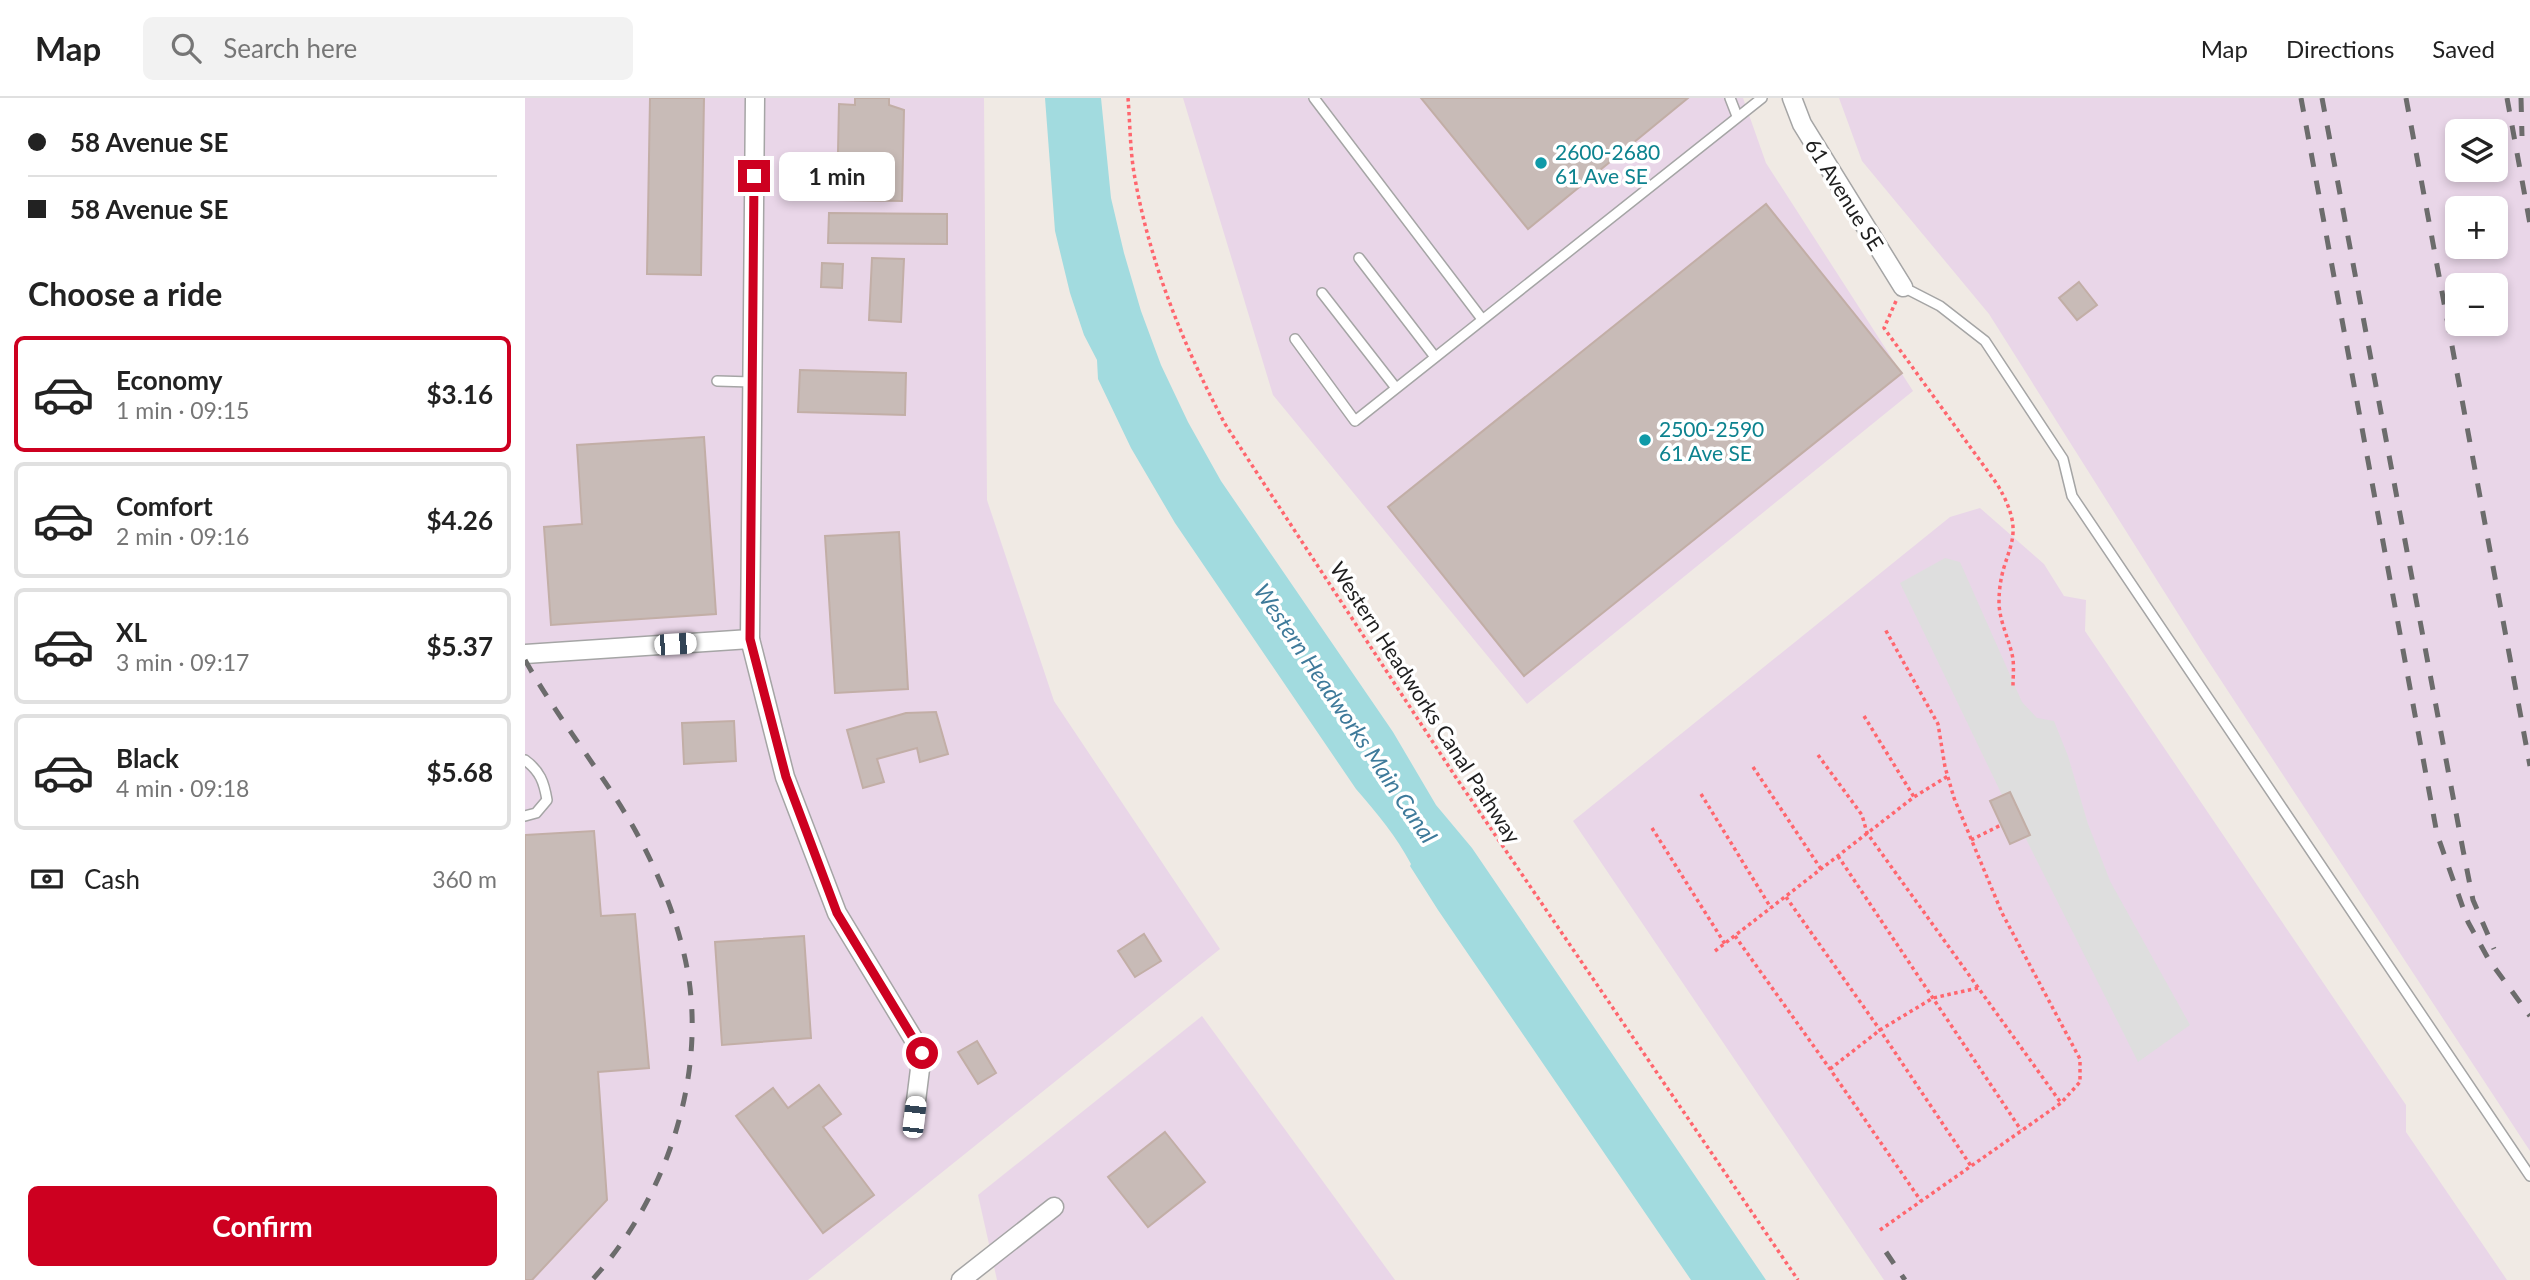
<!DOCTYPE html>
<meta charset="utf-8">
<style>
:root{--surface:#fff;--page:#f2f2f2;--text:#222;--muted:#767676;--line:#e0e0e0;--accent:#cd0020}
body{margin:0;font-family:Lato,sans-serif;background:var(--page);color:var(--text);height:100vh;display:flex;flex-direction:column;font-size:26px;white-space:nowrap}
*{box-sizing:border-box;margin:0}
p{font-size:23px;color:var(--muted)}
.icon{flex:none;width:38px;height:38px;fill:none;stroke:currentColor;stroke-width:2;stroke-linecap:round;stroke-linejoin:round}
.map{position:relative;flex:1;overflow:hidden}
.drawer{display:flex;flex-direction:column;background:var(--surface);width:525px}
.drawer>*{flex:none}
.guide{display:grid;align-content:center;height:154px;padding:0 28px;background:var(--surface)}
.fabs{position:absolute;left:1920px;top:21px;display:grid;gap:14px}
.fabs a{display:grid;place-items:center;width:63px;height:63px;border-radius:10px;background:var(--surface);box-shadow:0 4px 10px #0003;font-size:35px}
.end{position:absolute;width:32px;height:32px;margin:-16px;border:9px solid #cd0020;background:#fff;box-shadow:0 0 0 4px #fff}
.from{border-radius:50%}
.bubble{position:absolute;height:49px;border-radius:10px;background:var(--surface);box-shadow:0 4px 10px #0003;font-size:23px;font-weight:700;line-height:49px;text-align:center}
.car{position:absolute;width:21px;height:42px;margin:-21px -10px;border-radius:9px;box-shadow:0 0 5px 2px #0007;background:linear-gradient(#fff 24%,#345 0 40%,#fff 0 76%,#345 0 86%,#fff 0)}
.guide b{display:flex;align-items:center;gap:24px;height:66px;font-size:26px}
.guide b+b{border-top:2px solid var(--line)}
.guide i{width:18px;height:18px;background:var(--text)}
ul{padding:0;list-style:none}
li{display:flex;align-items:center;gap:21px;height:116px;margin:0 14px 10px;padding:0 14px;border:4px solid var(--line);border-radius:10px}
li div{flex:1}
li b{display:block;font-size:26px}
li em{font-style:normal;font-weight:700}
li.current{border-color:var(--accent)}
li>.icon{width:63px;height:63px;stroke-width:1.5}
h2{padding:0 28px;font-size:32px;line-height:84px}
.pay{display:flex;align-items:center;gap:18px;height:77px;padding:0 28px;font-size:26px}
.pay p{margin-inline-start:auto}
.primary-button{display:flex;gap:14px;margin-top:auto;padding:14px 28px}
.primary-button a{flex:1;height:80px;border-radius:10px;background:var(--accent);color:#fff;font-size:28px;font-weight:700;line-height:80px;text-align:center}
header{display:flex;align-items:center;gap:42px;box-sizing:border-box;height:98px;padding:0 35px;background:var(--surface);border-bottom:2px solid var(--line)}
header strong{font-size:33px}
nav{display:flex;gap:38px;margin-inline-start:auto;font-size:24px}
.search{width:490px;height:63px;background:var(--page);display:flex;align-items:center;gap:18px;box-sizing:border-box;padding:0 24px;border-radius:10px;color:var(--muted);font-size:26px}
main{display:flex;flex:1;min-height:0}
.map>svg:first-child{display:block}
.industrial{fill:#e9d6e8;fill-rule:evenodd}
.parking{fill:#dedede}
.water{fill:#a2dbdf}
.building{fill:#c8bbb7;stroke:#c2aea6;stroke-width:2}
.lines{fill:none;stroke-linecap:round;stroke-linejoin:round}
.service-casing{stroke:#a5a5a5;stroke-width:12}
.minor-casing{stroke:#a5a5a5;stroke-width:21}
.path{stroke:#ff666e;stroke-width:3.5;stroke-dasharray:3.5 3.5;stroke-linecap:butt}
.service{stroke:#fff;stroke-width:9}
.minor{stroke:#fff;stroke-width:18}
.rail{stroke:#6c6c6c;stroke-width:5;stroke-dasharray:14 14;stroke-linecap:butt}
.route{stroke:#cd0020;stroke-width:9}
.culture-dot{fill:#0f9aa8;stroke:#fff;stroke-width:2.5}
.labels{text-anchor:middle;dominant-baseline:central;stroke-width:7;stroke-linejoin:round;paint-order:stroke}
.culture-label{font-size:21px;fill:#0d838f;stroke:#fff;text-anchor:start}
.street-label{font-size:21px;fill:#1e1e1e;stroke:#fff}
.water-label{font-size:23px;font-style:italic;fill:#3e7a9a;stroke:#fff}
</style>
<header>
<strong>Map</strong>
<div class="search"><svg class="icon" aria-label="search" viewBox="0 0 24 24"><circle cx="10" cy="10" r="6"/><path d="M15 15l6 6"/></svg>Search here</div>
<nav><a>Map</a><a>Directions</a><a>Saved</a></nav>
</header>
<main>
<section class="drawer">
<div class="guide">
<b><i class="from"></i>58 Avenue SE</b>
<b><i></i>58 Avenue SE</b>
</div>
<h2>Choose a ride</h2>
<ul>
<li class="current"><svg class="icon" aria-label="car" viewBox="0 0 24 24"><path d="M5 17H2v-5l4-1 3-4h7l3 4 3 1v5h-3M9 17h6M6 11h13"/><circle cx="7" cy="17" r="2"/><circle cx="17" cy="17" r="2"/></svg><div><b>Economy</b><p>1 min · 09:15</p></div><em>$3.16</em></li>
<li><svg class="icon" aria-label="car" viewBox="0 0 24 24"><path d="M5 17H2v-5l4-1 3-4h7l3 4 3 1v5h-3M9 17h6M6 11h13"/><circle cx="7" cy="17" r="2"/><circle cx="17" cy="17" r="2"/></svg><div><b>Comfort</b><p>2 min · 09:16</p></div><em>$4.26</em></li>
<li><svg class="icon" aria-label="car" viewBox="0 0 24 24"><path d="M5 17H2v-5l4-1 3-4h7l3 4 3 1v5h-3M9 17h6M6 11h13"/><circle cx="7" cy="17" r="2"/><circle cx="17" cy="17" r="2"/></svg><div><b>XL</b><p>3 min · 09:17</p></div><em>$5.37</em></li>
<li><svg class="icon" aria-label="car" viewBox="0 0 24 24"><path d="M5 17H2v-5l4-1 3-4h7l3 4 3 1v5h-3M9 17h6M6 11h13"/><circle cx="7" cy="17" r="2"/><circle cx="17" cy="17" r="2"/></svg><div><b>Black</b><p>4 min · 09:18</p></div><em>$5.68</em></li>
</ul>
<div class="pay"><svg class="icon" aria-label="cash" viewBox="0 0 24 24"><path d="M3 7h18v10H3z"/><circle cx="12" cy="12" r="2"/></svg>Cash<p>360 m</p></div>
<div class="primary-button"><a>Confirm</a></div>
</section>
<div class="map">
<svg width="2005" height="1182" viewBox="0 0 2005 1182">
<rect width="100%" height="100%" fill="#f0eae4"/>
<g class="industrial">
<polygon points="0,0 459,0 462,402 529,603 695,851 283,1182 0,1182"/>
<polygon points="658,0 1218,0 1241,65 1388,293 1002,606 748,297"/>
<path d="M1314,0H2005V1053L1676,552L1464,216L1337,63ZM1932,33H1970V72H1932ZM1932,110H1970V149H1932ZM1932,187H1970V226H1932Z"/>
<polygon points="1455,410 1519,466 1539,498 1561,502 1560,533 1881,1007 1881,1034 1982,1182 1359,1182 1048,723 1425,419"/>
<polygon points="677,918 870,1182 472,1182 453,1097"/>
</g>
<polygon class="parking" points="1420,460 1435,464 1497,604 1512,620 1529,623 1543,658 1563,726 1585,783 1665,927 1613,964 1500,739 1505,736 1485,694 1477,697 1375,485"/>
<path class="water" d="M520,0H576L586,100L599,155L616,213L636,267L663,324L696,383L868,634L911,707L947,750L1241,1182H1166L913,812L885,768L886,766C871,738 852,715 831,691L650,425L606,350L573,281L572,262L559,237L545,195L530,133Z"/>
<g class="building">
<polygon points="125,0 179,0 176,177 122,176"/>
<polygon points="330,0 364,0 364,7 379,12 377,103 312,102 314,6 330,7"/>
<polygon points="896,0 1163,0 1003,131"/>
<polygon points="1241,106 1377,275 999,578 863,409"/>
<polygon points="304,115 422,116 422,146 303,145"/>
<polygon points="347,160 379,161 376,224 344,222"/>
<polygon points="297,165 318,166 317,190 296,189"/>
<polygon points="1554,184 1572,207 1552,222 1534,200"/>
<polygon points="275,272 381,275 380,317 273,314"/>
<polygon points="179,339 191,516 26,527 19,429 57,426 52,347"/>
<polygon points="374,434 383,591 310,595 300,438"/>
<polygon points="411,614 423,656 395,664 392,650 352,661 359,684 338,690 322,632 381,615"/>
<polygon points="209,623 211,663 159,666 157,625"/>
<polygon points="1485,694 1505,737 1485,746 1465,703"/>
<polygon points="69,733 76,818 110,816 124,970 73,974 82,1102 7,1182 0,1182 0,737"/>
<polygon points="619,836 636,863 610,879 593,853"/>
<polygon points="279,838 286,940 197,947 190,844"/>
<polygon points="452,943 471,975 453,986 433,954"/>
<polygon points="294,987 316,1016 298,1029 349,1097 298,1135 211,1018 248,990 263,1010"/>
<polygon points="640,1034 680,1084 623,1129 583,1079"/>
</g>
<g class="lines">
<defs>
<g id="service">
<polyline points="789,0 957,221"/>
<polyline points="1205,0 1212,18"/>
<polyline points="834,160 910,259"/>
<polyline points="1378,189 1415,208 1460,243 1538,361 1547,398 2005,1078"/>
<polyline points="797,195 871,290"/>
<polyline points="770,241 830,323 1237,0"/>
<polyline points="192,283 227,284"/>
<path d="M0,662C15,673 19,684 22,702L11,715L0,718"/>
</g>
<g id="minor">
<polyline points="230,0 225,541 260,679 312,815 397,955 389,1019"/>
<polyline points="1267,0 1277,26 1378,189"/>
<polyline points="0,556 225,541"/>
<polyline points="436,1182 529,1109"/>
</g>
</defs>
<use href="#service" class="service-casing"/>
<use href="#minor" class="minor-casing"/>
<g class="path">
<path d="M603,0C605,25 605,50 609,75C624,163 658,247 700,326L930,678L1273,1182"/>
<path d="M1371,203L1359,230L1472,386C1507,445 1474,449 1474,504C1474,523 1485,543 1488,561C1489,570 1488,580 1488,588"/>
<polyline points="1339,618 1389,699"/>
<polyline points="1293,657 1337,717 1342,735 1536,1005"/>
<polyline points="1228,669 1296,771"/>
<polyline points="1176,696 1246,810"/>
<polyline points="1127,730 1200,846"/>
<polyline points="1446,742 1476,727"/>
<polyline points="1313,758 1496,1032"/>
<polyline points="1261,799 1355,932 1446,1068"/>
<polyline points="1210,838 1305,971 1396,1103"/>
<polyline points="1190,853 1389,699 1423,678"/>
<polyline points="1305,971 1355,932 1408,900 1453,890"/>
<polyline points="1355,1132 1536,1005 1555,984 1555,961 1477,815 1429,700 1420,669 1413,626 1360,531"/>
</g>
<use href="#service" class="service"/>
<use href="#minor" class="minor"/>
<g class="rail">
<polyline points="1776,0 1912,736 1943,824 1964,862 2005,918"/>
<polyline points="1797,0 1938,752 1948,802 1969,851"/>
<polyline points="1881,0 2005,668"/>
<polyline points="1982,0 2005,126"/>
<polyline points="1996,0 1997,38"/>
<path d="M0,562C33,621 77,674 110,732C131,770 149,813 159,856C186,968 144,1098 67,1182"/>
<polyline points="1361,1154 1380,1182"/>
</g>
</g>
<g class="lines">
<polyline class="route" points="229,78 225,541 261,679 312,815 397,955"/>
</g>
<g class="culture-dot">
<circle cx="1016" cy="65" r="7"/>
<circle cx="1120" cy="342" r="7"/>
</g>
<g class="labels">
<g class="culture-label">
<text x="1030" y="53">2600-2680<tspan x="1030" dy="24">61 Ave SE</tspan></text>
<text x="1134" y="330">2500-2590<tspan x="1134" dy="24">61 Ave SE</tspan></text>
</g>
<g class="street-label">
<text transform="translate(1320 96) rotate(58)">61 Avenue SE</text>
<text transform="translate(901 604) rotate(57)">Western Headworks Canal Pathway</text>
</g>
<g class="water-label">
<text transform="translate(821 615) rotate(56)">Western Headworks Main Canal</text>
</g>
</g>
</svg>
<div class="fabs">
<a><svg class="icon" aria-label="layers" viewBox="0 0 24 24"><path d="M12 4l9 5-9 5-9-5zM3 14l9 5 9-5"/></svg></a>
<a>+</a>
<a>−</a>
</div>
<i class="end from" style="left:397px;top:955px"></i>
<i class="end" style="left:229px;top:78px"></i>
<div class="bubble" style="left:254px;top:54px;width:116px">1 min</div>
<i class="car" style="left:150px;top:546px;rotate:86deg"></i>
<i class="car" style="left:389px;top:1019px;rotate:7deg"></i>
</div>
</main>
